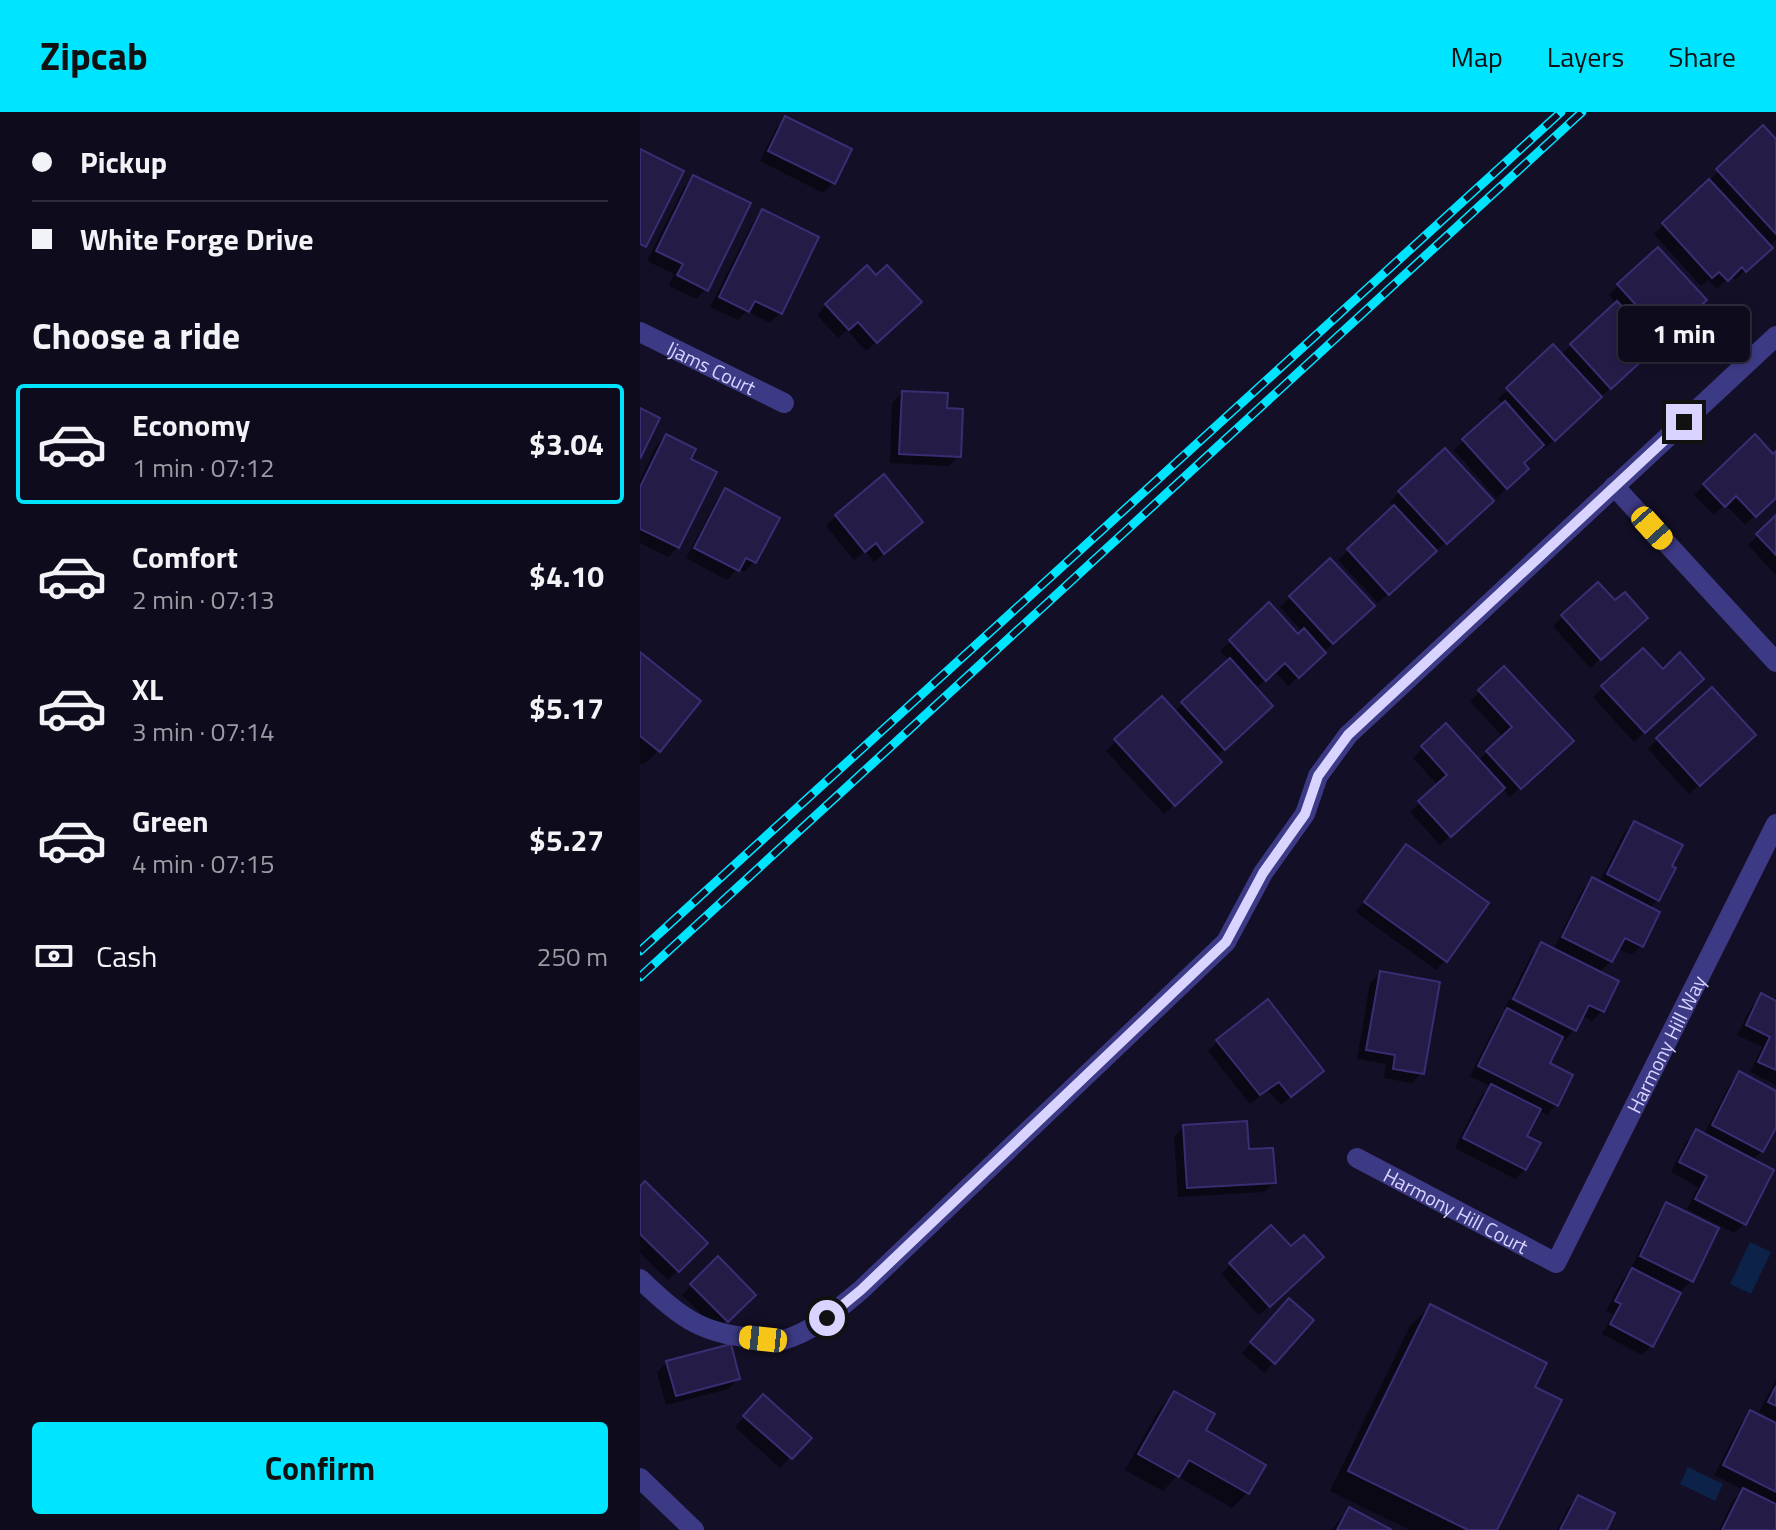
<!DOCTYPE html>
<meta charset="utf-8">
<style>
:root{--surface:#0e0b1c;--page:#171425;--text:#f1f3f6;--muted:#9b9ba3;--line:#2e2b3b;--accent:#00e5ff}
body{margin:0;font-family:"Titillium Web",sans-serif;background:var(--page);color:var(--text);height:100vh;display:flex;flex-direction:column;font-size:30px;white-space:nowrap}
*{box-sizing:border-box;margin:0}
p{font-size:26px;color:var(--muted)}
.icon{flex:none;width:44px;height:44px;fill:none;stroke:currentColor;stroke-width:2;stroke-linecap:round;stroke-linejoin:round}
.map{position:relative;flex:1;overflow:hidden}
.drawer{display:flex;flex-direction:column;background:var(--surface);width:640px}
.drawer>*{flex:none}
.guide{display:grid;align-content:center;height:176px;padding:0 32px;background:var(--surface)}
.end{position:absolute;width:36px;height:36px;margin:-18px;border:10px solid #d9d4ff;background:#111;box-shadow:0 0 0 4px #111}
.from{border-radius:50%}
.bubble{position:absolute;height:56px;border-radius:8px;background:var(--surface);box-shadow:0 2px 6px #0004,0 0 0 2px var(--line);font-size:26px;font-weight:700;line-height:56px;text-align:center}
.car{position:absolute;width:24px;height:48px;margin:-24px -12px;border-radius:10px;box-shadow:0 0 6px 2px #0007;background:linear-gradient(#f5c518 24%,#345 0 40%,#f5c518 0 76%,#345 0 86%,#f5c518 0)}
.guide b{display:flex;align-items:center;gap:28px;height:76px;font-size:30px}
.guide b+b{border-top:2px solid var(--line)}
.guide i{width:20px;height:20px;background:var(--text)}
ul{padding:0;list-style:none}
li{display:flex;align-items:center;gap:24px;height:120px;margin:0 16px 12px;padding:0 16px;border:4px solid transparent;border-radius:8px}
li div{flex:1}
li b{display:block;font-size:30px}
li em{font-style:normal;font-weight:700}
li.selected{border-color:var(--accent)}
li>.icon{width:72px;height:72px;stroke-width:1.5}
h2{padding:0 32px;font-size:36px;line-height:96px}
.pay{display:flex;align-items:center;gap:20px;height:88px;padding:0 32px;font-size:30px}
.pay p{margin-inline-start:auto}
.button{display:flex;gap:16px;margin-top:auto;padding:16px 32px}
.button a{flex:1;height:92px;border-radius:8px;background:var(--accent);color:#111;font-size:32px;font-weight:700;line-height:92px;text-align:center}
header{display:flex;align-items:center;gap:48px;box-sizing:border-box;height:112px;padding:0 40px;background:var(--accent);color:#111}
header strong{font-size:38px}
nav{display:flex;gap:44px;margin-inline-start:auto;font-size:28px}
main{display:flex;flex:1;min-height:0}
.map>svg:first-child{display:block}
.water{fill:#0c2248}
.shadow{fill:#0007}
.building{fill:#241b47;stroke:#3b2d73;stroke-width:2}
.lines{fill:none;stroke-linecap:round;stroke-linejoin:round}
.minor{stroke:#3d3a85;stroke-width:20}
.rail-casing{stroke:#00e5ff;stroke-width:9}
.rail{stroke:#130f26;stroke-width:6;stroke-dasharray:18;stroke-linecap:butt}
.route{stroke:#d9d4ff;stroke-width:10}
.labels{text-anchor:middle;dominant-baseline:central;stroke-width:6;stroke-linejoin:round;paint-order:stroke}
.street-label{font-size:20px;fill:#d9d4ff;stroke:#130f26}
</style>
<header>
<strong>Zipcab</strong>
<nav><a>Map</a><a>Layers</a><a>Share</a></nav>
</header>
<main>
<section class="drawer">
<div class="guide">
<b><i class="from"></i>Pickup</b>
<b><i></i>White Forge Drive</b>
</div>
<h2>Choose a ride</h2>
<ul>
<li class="selected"><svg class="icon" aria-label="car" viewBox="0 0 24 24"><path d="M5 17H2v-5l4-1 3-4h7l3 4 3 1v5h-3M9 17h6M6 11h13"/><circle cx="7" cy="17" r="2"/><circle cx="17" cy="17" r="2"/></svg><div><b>Economy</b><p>1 min · 07:12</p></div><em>$3.04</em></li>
<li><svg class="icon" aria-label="car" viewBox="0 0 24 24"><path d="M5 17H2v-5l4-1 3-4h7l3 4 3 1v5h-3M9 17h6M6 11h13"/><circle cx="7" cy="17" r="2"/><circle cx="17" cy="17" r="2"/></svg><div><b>Comfort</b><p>2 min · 07:13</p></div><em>$4.10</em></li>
<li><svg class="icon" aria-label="car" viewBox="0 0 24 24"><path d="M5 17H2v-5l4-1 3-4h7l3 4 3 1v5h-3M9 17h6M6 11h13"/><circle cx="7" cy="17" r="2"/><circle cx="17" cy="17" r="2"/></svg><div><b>XL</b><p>3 min · 07:14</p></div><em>$5.17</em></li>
<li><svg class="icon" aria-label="car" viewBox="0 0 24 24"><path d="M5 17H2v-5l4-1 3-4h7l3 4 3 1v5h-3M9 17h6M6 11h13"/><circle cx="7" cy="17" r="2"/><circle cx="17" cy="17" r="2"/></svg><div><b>Green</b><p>4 min · 07:15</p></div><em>$5.27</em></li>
</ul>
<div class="pay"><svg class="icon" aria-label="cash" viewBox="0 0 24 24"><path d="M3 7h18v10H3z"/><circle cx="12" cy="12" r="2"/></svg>Cash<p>250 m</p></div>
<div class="button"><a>Confirm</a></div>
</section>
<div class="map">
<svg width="1136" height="1418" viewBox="0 0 1136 1418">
<rect width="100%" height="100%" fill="#130f26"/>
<g class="water">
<polygon points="1110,1130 1131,1140 1111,1182 1090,1172"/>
<polygon points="1048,1355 1083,1372 1075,1389 1040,1372"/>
</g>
<g class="shadow">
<polygon points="146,6 193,71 183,81 120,49 136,16"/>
<polygon points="1123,16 1136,30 1136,127 1095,168 1091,163 1077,177 1068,168 1061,174 1014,122"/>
<polygon points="54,66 66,177 56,187 29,174 34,162 7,149 44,75"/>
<polygon points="122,100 140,201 130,211 107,199 98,208 70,195 113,110"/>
<polygon points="236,166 269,200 226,239 207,218 198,226 177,203 186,193"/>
<polygon points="979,173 1055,198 904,337 901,333 882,352 877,367 856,386 814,338 863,293 858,287 868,278 921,243 977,192 969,183"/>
<polygon points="262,281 305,298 319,344 309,354 250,351 252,291"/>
<polygon points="26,324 48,348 74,361 38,435 28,445 0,431 0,368 16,334"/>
<polygon points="1115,325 1133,344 1136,342 1136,383 1105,413 1085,392 1074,403 1054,383"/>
<polygon points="86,379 114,450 104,460 98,456 87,468 46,446 76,389"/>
<polygon points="760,380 841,398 738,491 698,448 755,395 750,390"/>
<polygon points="196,404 271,420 234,450 226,439 214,448 186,414"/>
<polygon points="1136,405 1136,463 1108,433"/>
<polygon points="690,449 722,504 648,574 634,559 615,577 621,604 575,645 570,660 524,702 466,639 521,587 534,600 590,549 580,539 629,493 658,524 663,520 640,495"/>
<polygon points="958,472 996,515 950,556 913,514"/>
<polygon points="0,542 18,639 3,653 0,651"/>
<polygon points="864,557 921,638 870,685 862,676 800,733 770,700 798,673 773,646 806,614 838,649 863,625 830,589"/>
<polygon points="963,576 1052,576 994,630 953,585"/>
<polygon points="1018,627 1104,632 1049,682 1008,637"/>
<polygon points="994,711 1018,788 1009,796 1001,834 991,843 977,836 971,849 959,861 977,870 962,899 952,909 942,904 934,919 934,915 871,883 892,842 902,833 913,838 943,777 952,768 959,771 984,721"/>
<polygon points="766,734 805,848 796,858 716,800"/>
<polygon points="740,862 782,961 772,971 744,966 746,952 717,947 730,871"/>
<polygon points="1122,884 1134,890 1136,885 1136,973 1110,960 1122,935 1097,923 1112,894"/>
<polygon points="869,887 933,919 925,928 920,925 907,952 916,993 907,1003 898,998 884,1025 885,1057 875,1067 815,1036 841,984 851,975 830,964 858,908 868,898 864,897"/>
<polygon points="578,929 682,959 641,993 628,978 610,992 568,939"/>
<polygon points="1100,962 1136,981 1136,1011 1122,1039 1112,1049 1104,1112 1094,1121 1047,1097 1058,1075 1031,1060 1046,1030 1056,1020 1063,1024 1090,972"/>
<polygon points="543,1015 607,1039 634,1071 624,1080 538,1085 534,1025"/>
<polygon points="0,1077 65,1131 28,1168 0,1141"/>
<polygon points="1027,1093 1051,1169 1041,1179 1028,1172 1012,1233 1002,1243 962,1222 973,1202 966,1199 982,1168 995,1156 992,1154 1017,1103"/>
<polygon points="651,1137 672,1155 619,1203 581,1162 591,1152"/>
<polygon points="78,1147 113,1183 77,1218 42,1183"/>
<polygon points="790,1195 893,1276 855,1418 770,1418 690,1379 770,1214"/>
<polygon points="639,1199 671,1208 624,1261 602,1241"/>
<polygon points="27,1251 98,1267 88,1277 26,1293 17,1260"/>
<polygon points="1136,1267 1136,1309 1119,1300"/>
<polygon points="534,1281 607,1381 592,1396 537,1364 523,1379 485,1358 520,1296"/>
<polygon points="114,1295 169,1326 140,1356 95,1315"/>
<polygon points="1111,1301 1136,1314 1136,1418 1079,1418 1093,1388 1103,1378 1074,1363 1101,1311"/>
<polygon points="939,1385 964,1418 917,1418 929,1395"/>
<polygon points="709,1397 748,1418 691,1418"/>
</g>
<g class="building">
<polygon points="145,4 212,37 195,72 128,39"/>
<polygon points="1123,13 1136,27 1136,122 1076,57"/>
<polygon points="0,37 44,59 6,135 0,132"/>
<polygon points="53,63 111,91 68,179 37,163 43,152 16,139"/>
<polygon points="1069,67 1133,136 1106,160 1102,155 1088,169 1079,160 1072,166 1022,111"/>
<polygon points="122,97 179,125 142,202 115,189 109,200 79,185"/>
<polygon points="1018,135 1067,188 1026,226 977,172"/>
<polygon points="227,153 236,163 247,153 282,190 237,231 218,210 209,218 185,192"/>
<polygon points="977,189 1018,234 971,277 930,232"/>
<polygon points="913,232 962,285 915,329 866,276"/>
<polygon points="262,279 308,281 307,296 323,297 321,345 259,342"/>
<polygon points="865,289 904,333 884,351 889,357 867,377 822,327"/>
<polygon points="0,296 20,306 0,347"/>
<polygon points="26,322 56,337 51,347 77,360 39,436 0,417 0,375"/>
<polygon points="1115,322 1133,342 1136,339 1136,386 1116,405 1096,384 1085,395 1063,372"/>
<polygon points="805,336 854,389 807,432 758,379"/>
<polygon points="244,362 283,410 244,442 236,431 225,440 195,403"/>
<polygon points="85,376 140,406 116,451 106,446 99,459 54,436"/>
<polygon points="754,393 797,439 749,483 707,437"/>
<polygon points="1136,403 1136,443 1116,422"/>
<polygon points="690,446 735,494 693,532 649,484"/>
<polygon points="958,470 975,488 985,480 1008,506 961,548 921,503"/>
<polygon points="629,490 658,522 664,516 686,541 659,566 645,551 626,569 589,528"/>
<polygon points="1003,536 1023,557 1040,540 1064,567 1005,621 961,574"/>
<polygon points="0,540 61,589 20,640 0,624"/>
<polygon points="590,546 633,594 585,638 541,590"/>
<polygon points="864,554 934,629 881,677 846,639 872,615 838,578"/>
<polygon points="1072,575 1116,623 1060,674 1016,626"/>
<polygon points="522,584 582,650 535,694 474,627"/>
<polygon points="806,611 865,676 811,725 778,689 807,663 781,634"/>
<polygon points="994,709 1043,733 1032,754 1036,756 1019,789 967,762"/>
<polygon points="766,732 849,791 807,850 724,790"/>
<polygon points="952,765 1020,800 1003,835 985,826 972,850 922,825"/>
<polygon points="901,830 979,869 964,900 949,893 936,919 873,887"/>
<polygon points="740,859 800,870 784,962 753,957 755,943 726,938"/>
<polygon points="1121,881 1136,889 1136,958 1118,950 1130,925 1106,913"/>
<polygon points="628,887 684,959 651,985 639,970 620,983 576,928"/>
<polygon points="867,896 923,925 910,951 933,963 918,994 838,954"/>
<polygon points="1099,959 1136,979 1136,1016 1123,1040 1072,1013"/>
<polygon points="851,972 901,997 887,1024 901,1031 886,1058 823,1026"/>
<polygon points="607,1009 609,1037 633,1036 636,1071 547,1076 543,1013"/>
<polygon points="1056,1017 1134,1058 1106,1113 1055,1087 1067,1064 1039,1050"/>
<polygon points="5,1069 68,1131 39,1160 0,1122 0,1074"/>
<polygon points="1026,1090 1079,1116 1053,1170 1000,1144"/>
<polygon points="631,1113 651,1134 664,1123 684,1145 630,1195 589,1151"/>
<polygon points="78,1144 116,1183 88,1210 50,1172"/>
<polygon points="992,1156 1041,1181 1013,1235 970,1212 981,1192 975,1189"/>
<polygon points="649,1186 674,1208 635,1252 610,1230"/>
<polygon points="790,1192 907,1251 895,1275 922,1288 857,1418 828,1418 708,1359"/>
<polygon points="91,1232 100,1267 36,1284 26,1249"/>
<polygon points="1136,1274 1136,1294 1128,1290"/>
<polygon points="534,1279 575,1302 566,1318 626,1353 609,1382 549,1348 539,1365 498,1342"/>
<polygon points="123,1282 172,1326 152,1347 103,1304"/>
<polygon points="1110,1298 1136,1311 1136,1380 1083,1353"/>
<polygon points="1103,1376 1136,1392 1136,1418 1082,1418"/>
<polygon points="938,1383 975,1401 967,1418 920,1418"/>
<polygon points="709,1395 752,1418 697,1418"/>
</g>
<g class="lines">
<g class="minor">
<path id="s1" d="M0,220L144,291"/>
<polyline points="974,374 1136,550"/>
<path id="s2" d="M717,1046L916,1151L1136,712"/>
<path d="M0,1167C38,1203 58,1221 112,1226C122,1227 134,1230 143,1228C173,1220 198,1197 221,1178L586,830L623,761L665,702L678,664L708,623L1136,224"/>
<polyline points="0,1366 54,1418"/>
</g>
<defs>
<g id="rail">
<polyline points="0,839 921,0"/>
<polyline points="0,865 942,0"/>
</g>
</defs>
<use href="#rail" class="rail-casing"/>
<use href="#rail" class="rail"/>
</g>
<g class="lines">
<polyline class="route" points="187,1206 221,1178 586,830 623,761 665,702 678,664 708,623 1044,310"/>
</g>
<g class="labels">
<g class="street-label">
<text stroke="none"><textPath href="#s1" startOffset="80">Ijams Court</textPath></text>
<text stroke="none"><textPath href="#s2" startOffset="470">Harmony Hill Way</textPath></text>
<text stroke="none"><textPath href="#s2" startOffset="112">Harmony Hill Court</textPath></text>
</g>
</g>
</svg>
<i class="end from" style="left:187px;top:1206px"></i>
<i class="end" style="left:1044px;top:310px"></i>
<div class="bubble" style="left:978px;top:194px;width:132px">1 min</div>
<i class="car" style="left:1012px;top:416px;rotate:138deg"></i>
<i class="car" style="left:123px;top:1227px;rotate:276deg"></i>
</div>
</main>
